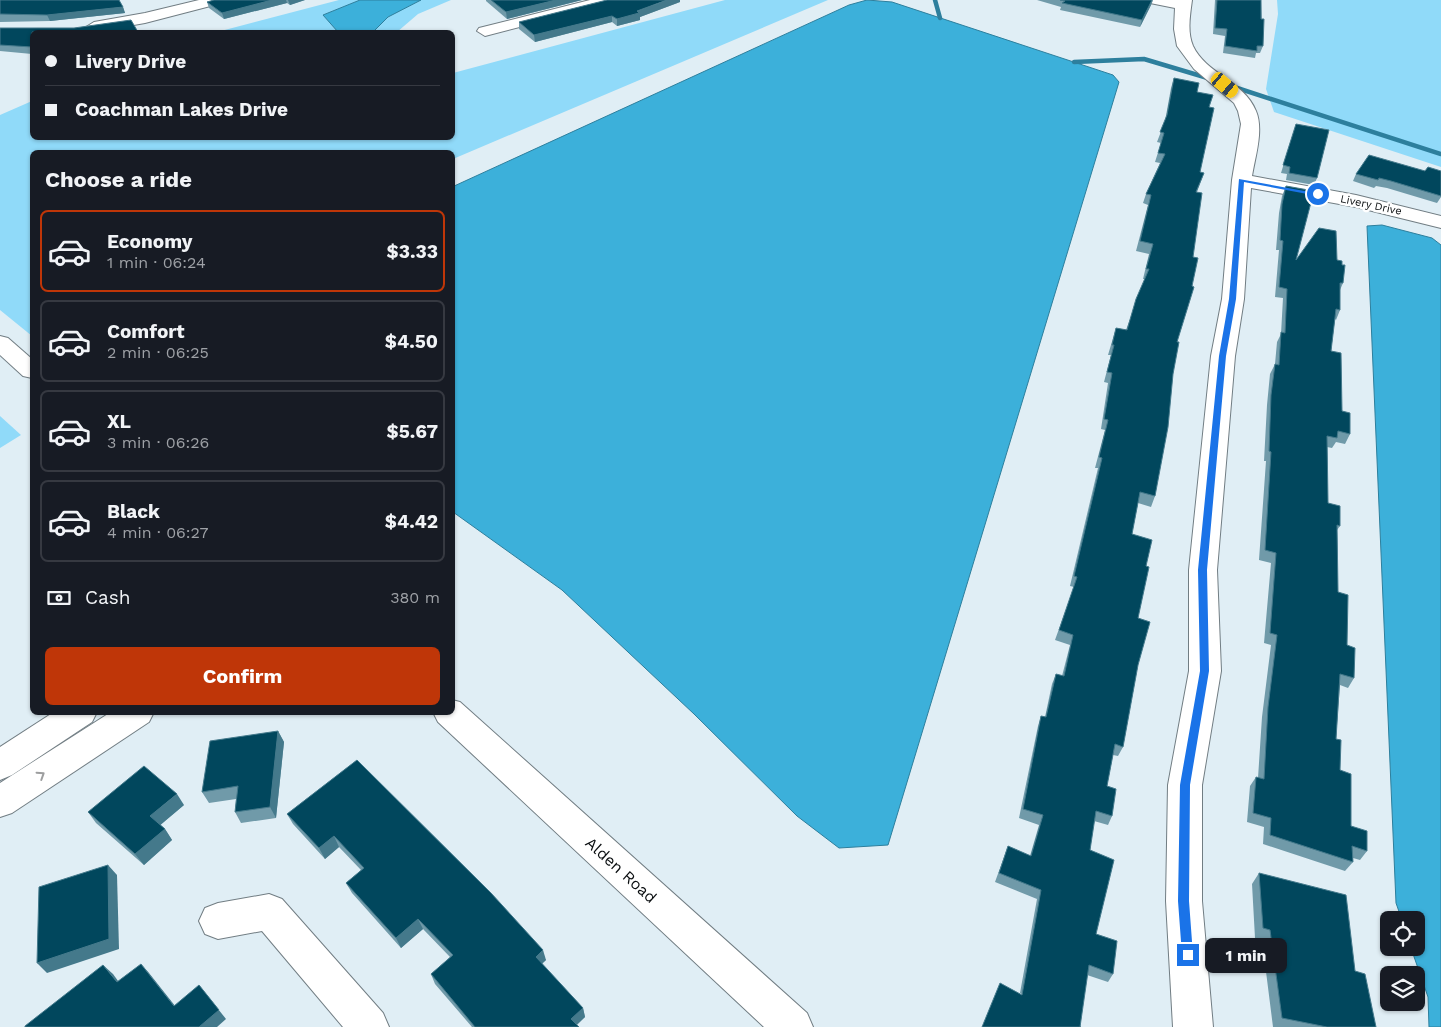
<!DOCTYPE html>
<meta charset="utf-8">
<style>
:root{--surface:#171b24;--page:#20242c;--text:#f1f3f6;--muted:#9ea1a6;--line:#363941;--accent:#bf3608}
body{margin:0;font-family:"Work Sans",sans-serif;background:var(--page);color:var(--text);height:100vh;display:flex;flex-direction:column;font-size:19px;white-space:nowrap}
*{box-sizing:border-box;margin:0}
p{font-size:16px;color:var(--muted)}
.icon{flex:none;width:28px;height:28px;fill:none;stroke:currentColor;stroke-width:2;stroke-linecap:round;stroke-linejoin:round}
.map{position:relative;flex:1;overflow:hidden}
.details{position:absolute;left:30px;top:150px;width:425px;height:565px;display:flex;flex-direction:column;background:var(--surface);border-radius:8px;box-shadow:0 1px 4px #0004}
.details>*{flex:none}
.guide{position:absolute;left:30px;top:30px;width:425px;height:110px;border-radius:8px;box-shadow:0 1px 4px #0004;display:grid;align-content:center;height:110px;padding:0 15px;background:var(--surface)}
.buttons{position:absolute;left:1380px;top:911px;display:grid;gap:10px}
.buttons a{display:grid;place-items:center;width:45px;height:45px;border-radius:8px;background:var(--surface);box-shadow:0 1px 4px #0004;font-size:25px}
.end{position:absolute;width:22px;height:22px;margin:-11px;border:6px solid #1a73e8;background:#fff;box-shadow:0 0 0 2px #fff}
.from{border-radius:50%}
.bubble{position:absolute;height:35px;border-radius:8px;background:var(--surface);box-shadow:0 1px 4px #0004;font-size:16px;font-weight:700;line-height:35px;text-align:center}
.car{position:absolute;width:15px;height:30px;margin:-15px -8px;border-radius:6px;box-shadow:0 0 4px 1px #0007;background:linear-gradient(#f5c518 24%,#345 0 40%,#f5c518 0 76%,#345 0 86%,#f5c518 0)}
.guide b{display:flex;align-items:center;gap:18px;height:48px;font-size:19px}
.guide b+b{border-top:1px solid var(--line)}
.guide i{width:12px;height:12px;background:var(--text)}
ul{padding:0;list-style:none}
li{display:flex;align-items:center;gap:15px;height:82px;margin:0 10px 8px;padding:0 5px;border:2px solid var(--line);border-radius:8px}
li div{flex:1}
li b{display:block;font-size:19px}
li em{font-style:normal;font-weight:700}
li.on{border-color:var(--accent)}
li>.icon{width:45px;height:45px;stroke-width:1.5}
h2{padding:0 15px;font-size:22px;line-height:60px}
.pay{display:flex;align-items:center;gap:12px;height:55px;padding:0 15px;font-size:19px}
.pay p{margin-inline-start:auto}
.primary-button{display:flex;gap:10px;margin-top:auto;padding:10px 15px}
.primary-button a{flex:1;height:58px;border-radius:8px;background:var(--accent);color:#fff;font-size:20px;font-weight:700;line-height:58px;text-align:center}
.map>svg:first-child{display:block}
.green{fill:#90daf9}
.water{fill:#3cb0da;stroke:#2d7f9d}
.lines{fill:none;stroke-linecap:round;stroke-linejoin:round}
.stream{stroke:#2d7f9d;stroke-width:4.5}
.minor-casing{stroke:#717d83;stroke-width:2}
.minor{fill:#fff;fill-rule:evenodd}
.wall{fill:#709aa9}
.shaded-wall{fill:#44798b}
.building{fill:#01475d;stroke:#44798b}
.oneway{stroke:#9d9e9f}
.route{fill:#1a73e8}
.labels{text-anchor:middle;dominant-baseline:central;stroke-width:5;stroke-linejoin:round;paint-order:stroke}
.far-street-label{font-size:11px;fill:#090d0f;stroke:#fff}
.near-street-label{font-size:16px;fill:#090d0f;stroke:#fff}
</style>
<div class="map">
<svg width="1441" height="1027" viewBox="0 0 1441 1027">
<rect width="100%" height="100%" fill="#e0eef5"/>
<g class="green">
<polygon points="339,0 360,0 323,15 338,32 217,32"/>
<polygon points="421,0 451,0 418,14 397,32 373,32 388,17"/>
<polygon points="725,0 828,0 453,159 452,152 32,152 32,336 0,310 0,115 32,101 32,138 452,138 453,73"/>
<polygon points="1277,0 1441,0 1441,167 1274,112 1266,89 1278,14"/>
<polygon points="0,416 21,435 0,448"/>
</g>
<g class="water">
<polygon points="360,0 421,0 388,17 373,32 338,32 323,15"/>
<polygon points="867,0 892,2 1113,75 1119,82 888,845 839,848 797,816 694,714 562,590 453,512 452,187 849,5"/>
<polygon points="1382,225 1432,238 1441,245 1441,1027 1429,1027 1428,997 1411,948 1416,948 1416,920 1402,920 1396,903 1367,226"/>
</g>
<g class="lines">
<g class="stream">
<polyline points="935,0 940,18"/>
<polyline points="1074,62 1144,59 1211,79"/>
<polyline points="1231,86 1441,154"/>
</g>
<defs>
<g id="minor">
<polygon points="199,0 225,0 222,3 145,23 94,32 86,27 94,22 145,13"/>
<polygon points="590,0 616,0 613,3 485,36 477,31 479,28"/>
<path d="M1147,0H1192C1190,15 1187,32 1193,46C1206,74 1244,81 1256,111C1264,130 1255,157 1252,176L1356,195L1441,216V228L1356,207L1251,188L1244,299L1235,356L1217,570L1221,671L1202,785V901L1213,1027H1173L1166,901L1168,785L1189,671V570L1211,356L1222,299L1232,180L1241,124L1238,111L1234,103L1194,69L1177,46L1174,29L1175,8L1150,3Z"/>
<polygon points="0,336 8,338 32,359 32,378 23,376 0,355"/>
<polygon points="452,700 460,702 807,1013 813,1027 764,1027 438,722 433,712 452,712"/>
<polygon points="54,712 97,712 92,722 12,775 0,780 0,747"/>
<polygon points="111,712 154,712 149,722 12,813 0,817 0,783"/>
<polygon points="269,894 282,899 383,1013 389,1027 343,1027 262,931 218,939 205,934 199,921 205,908 218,903"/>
</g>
</defs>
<use href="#minor" class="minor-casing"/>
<use href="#minor" class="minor"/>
</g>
<g class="wall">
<polygon points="0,0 123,7 125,13 50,21 0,22"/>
<polygon points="214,0 305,0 290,5 287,3 224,19 209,8 207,2"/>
<polygon points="486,0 582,0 507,19 486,1"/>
<polygon points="1037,0 1153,0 1151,5 1140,27 1060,10 1061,7"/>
<polygon points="1215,0 1261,0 1263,46 1260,53 1256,53 1255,58 1223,53 1225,36 1213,34"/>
<polygon points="680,2 640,17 640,20 617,26 612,22 535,42 519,29 519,22"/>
<polygon points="0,28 138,32 32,32 32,54 0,51"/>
<polygon points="1174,78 1197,92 1209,107 1200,172 1204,173 1197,192 1173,374 1155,496 1151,507 1138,503 1132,534 1146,566 1138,618 1138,665 1123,747 1118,756 1113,755 1107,786 1112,816 1108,825 1094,821 1090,850 1096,934 1113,974 1108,982 1087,975 1080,1027 1020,993 1037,899 995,882 1008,846 1030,856 1039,825 1019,818 1038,726 1041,716 1045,717 1052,684 1056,674 1062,676 1070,645 1055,640 1074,587 1070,586 1098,468 1095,468 1105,430 1101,429 1108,383 1104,382 1111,355 1108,355 1116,328 1126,330 1145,279 1143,279 1149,254 1136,251 1148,205 1143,203 1146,194 1160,163 1155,162 1161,143 1157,142 1165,121 1171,88"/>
<polygon points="1296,124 1317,178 1314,185 1286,180 1287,174 1281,173"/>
<polygon points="1425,171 1441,171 1441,197 1437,203 1387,188 1376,186 1374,188 1353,181 1356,174"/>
<polygon points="1286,186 1296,260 1337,260 1343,283 1340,290 1340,310 1336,320 1335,319 1331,351 1342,411 1350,434 1345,444 1336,442 1332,448 1327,447 1328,503 1340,526 1337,530 1338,592 1347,645 1354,678 1348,688 1340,685 1336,739 1340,770 1351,826 1367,851 1360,860 1353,858 1353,862 1345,871 1263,844 1264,827 1247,822 1250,786 1256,777 1258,778 1262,717 1271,645 1264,643 1271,563 1259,560 1266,461 1264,461 1267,405 1270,374 1275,364 1277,342 1281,334 1283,298 1275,297 1279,250 1276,250 1279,213 1282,196"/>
<polygon points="278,731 284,742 276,818 241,823 235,812 236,799 209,803 202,792"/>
<polygon points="357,760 546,960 542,964 583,1008 585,1017 577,1025 579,1027 472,1027 435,984 431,974 450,957 423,929 401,948 352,893 346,883 361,870 339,847 325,859 293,824 287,814"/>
<polygon points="184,805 160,825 165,829 172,840 144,865 96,823 88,812"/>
<polygon points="1259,873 1355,971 1376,1027 1273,1027 1262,940 1255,938 1252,884"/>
</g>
<g class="shaded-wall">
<polygon points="272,0 286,0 287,3 224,19 222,13"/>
<polygon points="288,0 305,0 290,5"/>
<polygon points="556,0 582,0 507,19 506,12"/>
<polygon points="667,0 680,0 680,2 640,17 640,20 617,26 617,19"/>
<polygon points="1153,0 1151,5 1140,27 1142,20"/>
<polygon points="123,7 125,13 50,21 47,15"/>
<polygon points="612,16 612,22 535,42 534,35"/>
<polygon points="278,731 284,742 276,818 270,807"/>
<polygon points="177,794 184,805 158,827 150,816"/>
<polygon points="165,829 172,840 144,865 135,854"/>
<polygon points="334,836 339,847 325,859 319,848"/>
<polygon points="108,865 117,875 119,949 47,973 37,963"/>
<polygon points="418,919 423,929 401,948 396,938"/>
<polygon points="543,950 546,960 538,967 536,957"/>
<polygon points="141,964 149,973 183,1016 174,1006"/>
<polygon points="103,965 113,974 126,992 117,982"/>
<polygon points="199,985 226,1019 217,1027 199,1027"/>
<polygon points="583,1008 585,1017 574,1027 571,1019"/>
</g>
<g class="building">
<polygon points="0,0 119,0 123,7 47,15 0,14"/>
<polygon points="214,0 272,0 222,13 207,2"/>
<polygon points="491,0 556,0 506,12"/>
<polygon points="607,0 667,0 637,11 639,13 617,19 612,16 534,35 519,22"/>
<polygon points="1060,0 1152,0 1142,20 1062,3 1065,1"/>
<polygon points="1217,0 1261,0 1261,19 1264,19 1263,46 1257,46 1257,51 1225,46 1227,29 1215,28"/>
<polygon points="131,20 138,32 32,32 32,47 0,45 0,28 74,28"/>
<polygon points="1174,78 1199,83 1197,92 1213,95 1209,107 1214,108 1200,172 1204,173 1196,192 1202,193 1193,257 1198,258 1192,286 1194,287 1177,342 1179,342 1173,374 1168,427 1155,496 1140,492 1132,534 1152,540 1146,566 1149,567 1138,618 1150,622 1138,665 1123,747 1115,744 1107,786 1116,789 1112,816 1096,811 1090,850 1114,860 1096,934 1117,941 1113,974 1089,965 1080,1027 1081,1027 982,1027 1000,983 1022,995 1041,890 999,873 1008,846 1031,856 1043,815 1023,809 1041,716 1046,717 1056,674 1064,676 1073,635 1059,630 1077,577 1074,576 1102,458 1099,457 1108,420 1104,419 1112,373 1107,372 1114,345 1112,345 1116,328 1127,330 1136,299 1149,269 1146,269 1153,244 1140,241 1151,195 1146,194 1165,154 1158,153 1164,133 1160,132 1167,115"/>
<polygon points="1296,124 1329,130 1317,178 1289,173 1290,167 1283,165"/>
<polygon points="1369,155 1425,171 1428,167 1441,171 1441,196 1391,181 1379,178 1378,180 1356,174"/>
<polygon points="1286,186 1314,191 1296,260 1319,228 1336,231 1337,260 1342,261 1342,265 1345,265 1343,283 1340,283 1340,310 1336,309 1331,351 1341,353 1342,411 1350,413 1350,434 1338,431 1337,438 1327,436 1328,503 1340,506 1340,526 1337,525 1338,592 1348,595 1347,645 1355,648 1354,678 1340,674 1336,739 1341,740 1340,770 1351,774 1351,826 1367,831 1367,851 1352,846 1353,862 1270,835 1271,818 1253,813 1256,777 1264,779 1268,707 1277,635 1270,633 1276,553 1265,550 1271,452 1269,451 1271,395 1275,364 1279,365 1281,332 1285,333 1287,289 1279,287 1283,241 1280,240 1282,204"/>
<polygon points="278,731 270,807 235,812 238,786 202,792 210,741"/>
<polygon points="357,760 491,893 543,950 536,957 583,1008 571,1019 579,1027 475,1027 431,974 453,955 418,919 396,938 346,883 364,868 334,836 319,848 287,814"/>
<polygon points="144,766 177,794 150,816 165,829 135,854 88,812"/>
<polygon points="108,865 109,939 37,963 39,887"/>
<polygon points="1259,873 1346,895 1355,971 1365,974 1376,1027 1327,1027 1282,1018 1270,930 1263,928"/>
<polygon points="141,964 174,1006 199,985 219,1010 199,1027 25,1027 25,1026 103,965 117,982"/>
</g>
<defs><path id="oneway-chevron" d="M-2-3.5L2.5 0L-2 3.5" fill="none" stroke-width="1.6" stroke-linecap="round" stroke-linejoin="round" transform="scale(1.25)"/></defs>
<use class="oneway" href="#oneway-chevron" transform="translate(41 775) rotate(-33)"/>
<polygon class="route" points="1239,179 1321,194 1318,196 1244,182 1236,299 1226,356 1207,570 1209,671 1190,785 1189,901 1193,955 1188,960 1182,955 1178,901 1180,785 1200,671 1198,570 1219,356 1229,299"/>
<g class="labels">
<g class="far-street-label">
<text transform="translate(1371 205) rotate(12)">Livery Drive</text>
</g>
<g class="near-street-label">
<text transform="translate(621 870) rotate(42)">Alden Road</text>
</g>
</g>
</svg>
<div class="buttons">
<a><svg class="icon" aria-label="locate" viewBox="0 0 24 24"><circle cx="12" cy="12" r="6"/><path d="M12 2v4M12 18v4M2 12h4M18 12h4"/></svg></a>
<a><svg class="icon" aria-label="layers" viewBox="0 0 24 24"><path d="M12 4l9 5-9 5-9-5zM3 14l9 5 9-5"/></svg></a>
</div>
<i class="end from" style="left:1318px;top:194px"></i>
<i class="end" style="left:1188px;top:955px"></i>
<div class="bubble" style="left:1205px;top:938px;width:82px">1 min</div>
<i class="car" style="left:1225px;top:85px;rotate:130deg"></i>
<div class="guide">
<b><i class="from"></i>Livery Drive</b>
<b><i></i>Coachman Lakes Drive</b>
</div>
<section class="details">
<h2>Choose a ride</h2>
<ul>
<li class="on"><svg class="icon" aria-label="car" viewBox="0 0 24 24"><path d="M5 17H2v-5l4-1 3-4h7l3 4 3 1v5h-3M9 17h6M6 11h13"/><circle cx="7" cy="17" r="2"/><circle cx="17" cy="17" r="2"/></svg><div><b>Economy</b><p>1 min · 06:24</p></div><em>$3.33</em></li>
<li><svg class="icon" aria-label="car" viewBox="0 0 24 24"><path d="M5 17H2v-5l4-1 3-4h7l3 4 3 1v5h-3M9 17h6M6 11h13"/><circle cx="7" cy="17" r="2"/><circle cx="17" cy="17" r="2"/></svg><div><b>Comfort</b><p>2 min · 06:25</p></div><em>$4.50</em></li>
<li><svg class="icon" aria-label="car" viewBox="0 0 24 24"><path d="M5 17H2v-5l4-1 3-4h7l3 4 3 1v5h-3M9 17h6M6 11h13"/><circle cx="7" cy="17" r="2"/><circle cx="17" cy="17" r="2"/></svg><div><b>XL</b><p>3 min · 06:26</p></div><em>$5.67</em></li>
<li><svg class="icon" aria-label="car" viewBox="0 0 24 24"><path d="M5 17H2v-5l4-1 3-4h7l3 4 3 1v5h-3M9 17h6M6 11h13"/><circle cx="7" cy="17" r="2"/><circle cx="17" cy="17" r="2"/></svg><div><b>Black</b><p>4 min · 06:27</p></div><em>$4.42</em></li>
</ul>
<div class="pay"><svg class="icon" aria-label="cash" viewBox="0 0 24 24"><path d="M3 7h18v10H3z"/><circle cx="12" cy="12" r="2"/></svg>Cash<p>380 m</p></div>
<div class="primary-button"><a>Confirm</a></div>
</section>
</div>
